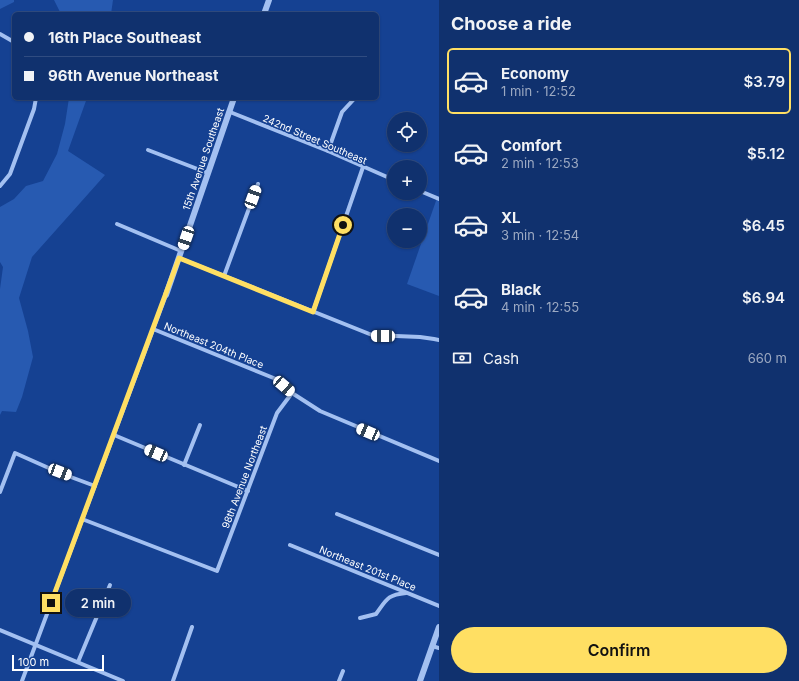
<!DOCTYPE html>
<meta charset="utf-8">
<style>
:root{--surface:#10316e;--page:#1e3d76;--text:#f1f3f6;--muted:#9ca9c2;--line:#304c81;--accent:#ffdf63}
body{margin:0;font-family:Inter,sans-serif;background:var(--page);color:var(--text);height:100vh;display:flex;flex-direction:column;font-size:15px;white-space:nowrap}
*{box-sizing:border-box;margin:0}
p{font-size:13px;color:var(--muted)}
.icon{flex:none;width:22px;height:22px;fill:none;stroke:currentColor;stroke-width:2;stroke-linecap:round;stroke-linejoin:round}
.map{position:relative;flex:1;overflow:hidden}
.details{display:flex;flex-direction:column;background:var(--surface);width:360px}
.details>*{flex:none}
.hud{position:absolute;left:12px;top:12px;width:367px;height:88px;border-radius:6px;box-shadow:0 1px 3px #0004,0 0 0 1px var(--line);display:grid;align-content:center;height:88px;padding:0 12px;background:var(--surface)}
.tools{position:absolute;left:387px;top:112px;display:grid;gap:8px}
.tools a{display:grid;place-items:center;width:40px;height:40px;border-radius:50%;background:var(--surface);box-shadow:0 1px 3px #0004,0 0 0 1px var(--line);font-size:20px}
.scale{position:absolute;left:12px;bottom:10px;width:92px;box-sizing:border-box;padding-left:4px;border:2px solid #fff;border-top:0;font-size:11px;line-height:14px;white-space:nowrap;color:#fff;-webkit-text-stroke:3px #154192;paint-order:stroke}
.end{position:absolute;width:18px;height:18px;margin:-9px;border:5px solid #ffdf63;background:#111;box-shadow:0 0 0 2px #111}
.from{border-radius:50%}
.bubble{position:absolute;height:28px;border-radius:14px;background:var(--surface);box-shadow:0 1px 3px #0004,0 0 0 1px var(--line);font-size:13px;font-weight:600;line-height:28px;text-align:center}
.car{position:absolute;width:12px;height:24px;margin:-12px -6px;border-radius:5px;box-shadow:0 0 3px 1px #0007;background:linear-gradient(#fff 24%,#345 0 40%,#fff 0 76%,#345 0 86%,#fff 0)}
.hud b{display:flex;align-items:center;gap:14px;height:38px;font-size:15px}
.hud b+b{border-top:1px solid var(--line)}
.hud i{width:10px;height:10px;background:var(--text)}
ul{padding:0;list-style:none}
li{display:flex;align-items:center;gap:12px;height:66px;margin:0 8px 6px;padding:0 4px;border:2px solid transparent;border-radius:6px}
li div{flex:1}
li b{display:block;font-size:15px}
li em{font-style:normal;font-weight:600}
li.selected{border-color:var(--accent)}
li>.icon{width:36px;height:36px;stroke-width:1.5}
h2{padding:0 12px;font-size:18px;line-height:48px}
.pay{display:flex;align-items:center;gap:10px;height:44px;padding:0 12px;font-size:15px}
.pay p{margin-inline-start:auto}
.button{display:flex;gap:8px;margin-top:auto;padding:8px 12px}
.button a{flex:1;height:46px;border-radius:24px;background:var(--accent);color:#111;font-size:16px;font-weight:600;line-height:46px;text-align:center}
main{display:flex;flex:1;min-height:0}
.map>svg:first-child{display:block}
.green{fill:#275ab1}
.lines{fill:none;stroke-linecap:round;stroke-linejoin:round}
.minor{stroke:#a3c0f1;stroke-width:4}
.tertiary{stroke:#a3c0f1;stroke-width:6}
.route{stroke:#ffdf63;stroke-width:5}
.labels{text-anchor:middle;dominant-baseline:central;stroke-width:3;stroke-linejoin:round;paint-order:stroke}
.street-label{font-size:10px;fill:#fff;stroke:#154192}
</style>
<main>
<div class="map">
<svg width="439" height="681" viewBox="0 0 439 681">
<rect width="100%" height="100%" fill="#154192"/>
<g class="green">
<polygon points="0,0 14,0 14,2 0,9"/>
<polygon points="54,0 113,0 111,14 61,14"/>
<polygon points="69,98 87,98 68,151 105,175 32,257 19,298 28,331 33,357 22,397 16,412 2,411 0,415 0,289 3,267 0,262 0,207 14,199 26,186 43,181 57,154 65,124"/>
<polygon points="437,198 439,199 439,296 407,284"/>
</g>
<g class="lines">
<g class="minor">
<polyline points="0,34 14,42"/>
<polyline points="230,112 328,151 394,180"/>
<polyline points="148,150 208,173"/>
<polyline points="328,151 342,112 355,98"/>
<polyline points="0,186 10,174 34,109 36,98"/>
<polyline points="420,191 439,199"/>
<polyline points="117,224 181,251"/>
<polyline points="179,258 372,335 420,337 434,339 439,340"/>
<polyline points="224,276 258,184"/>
<polyline points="313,312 363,167"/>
<polyline points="153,329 276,379 292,393 320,411 439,461"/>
<polyline points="114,435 248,491"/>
<polyline points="184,465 200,425"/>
<polyline points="0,492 15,453 60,473 95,486"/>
<polyline points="337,514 439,555"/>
<polyline points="82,519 217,571 277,413 292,393"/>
<polyline points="290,545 439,606"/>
<path d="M360,618L376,614C387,599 387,595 406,593"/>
<polyline points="0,630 123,681"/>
<polyline points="432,646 439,648"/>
<polyline points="78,662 110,585"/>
<polyline points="22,681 166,295"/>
<polyline points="173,681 192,627"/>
<polyline points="339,681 343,671"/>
</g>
<g class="tertiary">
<polyline points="264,14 269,0"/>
<polyline points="166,295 234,98"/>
<polyline points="420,681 439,627"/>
</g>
</g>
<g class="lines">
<polyline class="route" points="51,603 179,258 313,312 343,225"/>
</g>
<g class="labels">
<g class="street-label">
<text transform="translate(315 139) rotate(23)">242nd Street Southeast</text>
<text transform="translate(203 159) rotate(-71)">15th Avenue Southeast</text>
<text transform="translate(214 345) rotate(22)">Northeast 204th Place</text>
<text transform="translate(244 477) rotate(-69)">98th Avenue Northeast</text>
<text transform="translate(368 568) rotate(22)">Northeast 201st Place</text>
</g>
</g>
</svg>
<div class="tools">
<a><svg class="icon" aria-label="locate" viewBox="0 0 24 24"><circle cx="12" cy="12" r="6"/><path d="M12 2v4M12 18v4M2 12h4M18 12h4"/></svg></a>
<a>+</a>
<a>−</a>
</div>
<div class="scale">100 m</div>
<i class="end from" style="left:343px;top:225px"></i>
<i class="end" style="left:51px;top:603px"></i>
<div class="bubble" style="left:65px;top:589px;width:66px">2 min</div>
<i class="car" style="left:253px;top:197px;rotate:20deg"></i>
<i class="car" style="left:186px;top:238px;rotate:199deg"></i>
<i class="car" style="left:383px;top:336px;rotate:271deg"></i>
<i class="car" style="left:284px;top:386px;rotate:131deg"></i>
<i class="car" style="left:368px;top:432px;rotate:293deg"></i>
<i class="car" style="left:156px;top:453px;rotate:293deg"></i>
<i class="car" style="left:60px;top:472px;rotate:111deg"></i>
<div class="hud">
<b><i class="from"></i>16th Place Southeast</b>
<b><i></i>96th Avenue Northeast</b>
</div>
</div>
<section class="details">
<h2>Choose a ride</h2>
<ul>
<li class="selected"><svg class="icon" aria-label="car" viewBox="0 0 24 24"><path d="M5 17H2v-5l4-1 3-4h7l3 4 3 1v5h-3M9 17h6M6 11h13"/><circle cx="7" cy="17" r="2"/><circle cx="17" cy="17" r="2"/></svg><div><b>Economy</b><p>1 min · 12:52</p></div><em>$3.79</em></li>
<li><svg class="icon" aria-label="car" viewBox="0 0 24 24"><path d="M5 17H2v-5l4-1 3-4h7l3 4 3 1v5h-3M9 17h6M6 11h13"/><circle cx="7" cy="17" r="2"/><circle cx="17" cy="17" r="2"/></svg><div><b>Comfort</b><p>2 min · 12:53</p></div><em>$5.12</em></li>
<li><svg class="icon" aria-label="car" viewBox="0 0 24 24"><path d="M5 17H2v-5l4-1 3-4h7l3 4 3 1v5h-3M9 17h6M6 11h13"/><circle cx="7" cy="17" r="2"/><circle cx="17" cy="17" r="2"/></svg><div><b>XL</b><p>3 min · 12:54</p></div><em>$6.45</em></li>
<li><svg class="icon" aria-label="car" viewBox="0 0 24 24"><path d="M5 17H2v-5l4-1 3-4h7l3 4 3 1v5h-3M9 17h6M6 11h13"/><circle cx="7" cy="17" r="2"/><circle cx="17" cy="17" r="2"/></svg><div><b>Black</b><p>4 min · 12:55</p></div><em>$6.94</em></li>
</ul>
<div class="pay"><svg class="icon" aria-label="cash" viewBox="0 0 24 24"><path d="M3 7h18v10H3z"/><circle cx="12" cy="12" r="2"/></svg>Cash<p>660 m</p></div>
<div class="button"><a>Confirm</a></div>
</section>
</main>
